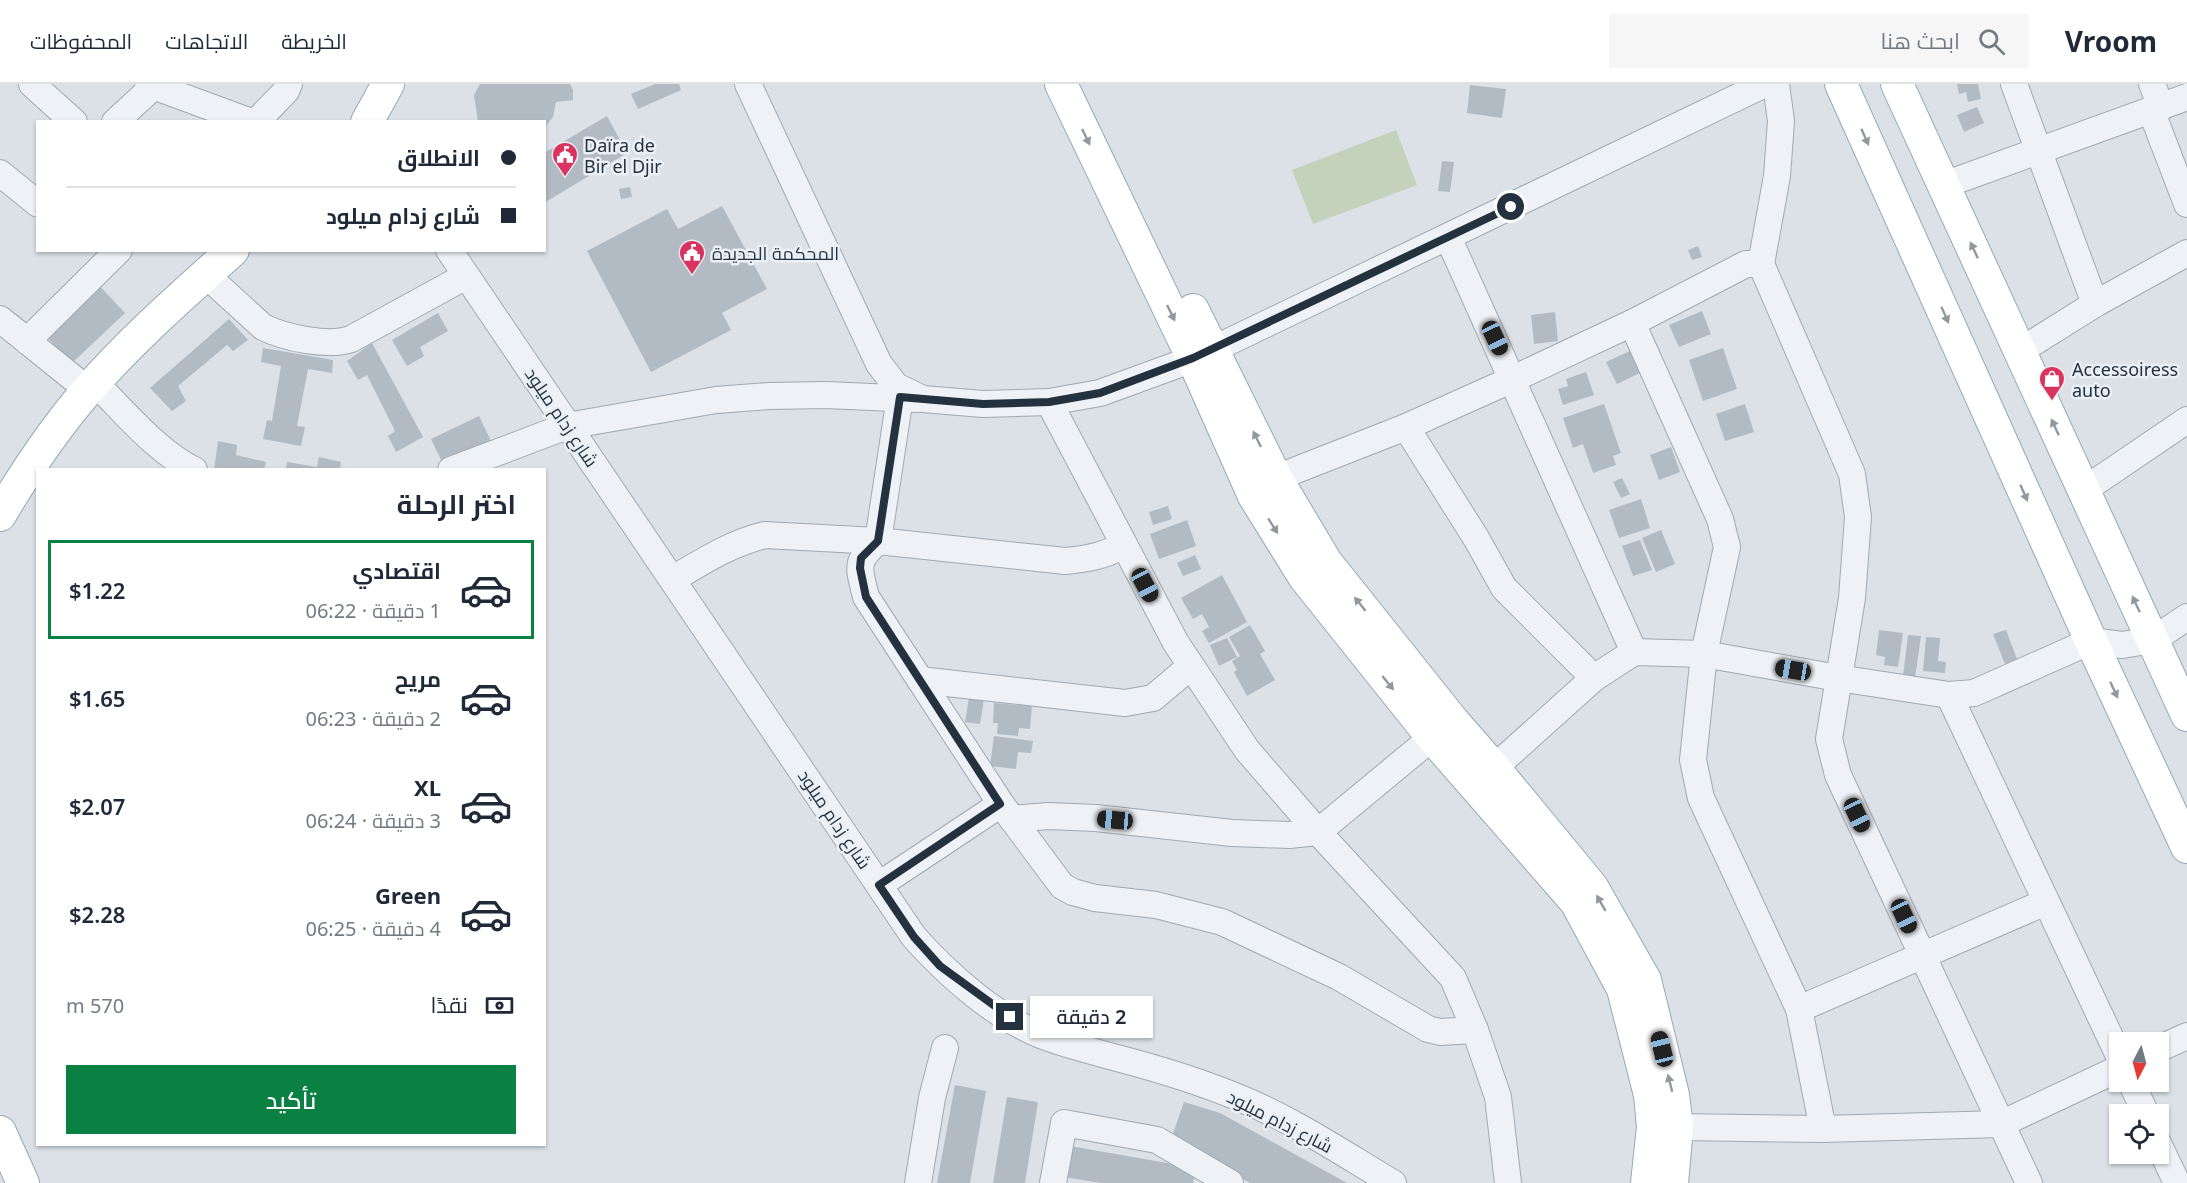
<!DOCTYPE html>
<html lang="ar">
<meta charset="utf-8">
<style>
:root{--surface:#fff;--page:#f6f6f7;--text:#1f2937;--muted:#747a83;--line:#e0e1e3;--accent:#0b8043}
body{margin:0;font-family:"Noto Sans",Cairo,sans-serif;background:var(--page);color:var(--text);direction:rtl;height:100vh;display:flex;flex-direction:column;font-size:22px;white-space:nowrap}
*{box-sizing:border-box;margin:0}
p{font-size:20px;color:var(--muted)}
.icon{flex:none;width:33px;height:33px;fill:none;stroke:currentColor;stroke-width:2;stroke-linecap:round;stroke-linejoin:round}
.map{position:relative;flex:1;overflow:hidden;direction:ltr}
.panel{position:absolute;left:36px;top:384px;width:510px;height:678px;display:flex;flex-direction:column;background:var(--surface);border-radius:0px;box-shadow:0 2px 4px #0004;direction:rtl}
.panel>*{flex:none}
.guide{position:absolute;left:36px;top:36px;width:510px;height:132px;border-radius:0px;box-shadow:0 2px 4px #0004;direction:rtl;display:grid;align-content:center;height:132px;padding:0 30px;background:var(--surface)}
.needle{width:39px;rotate:186deg}
.buttons{position:absolute;left:2109px;top:948px;display:grid;gap:12px}
.buttons a{display:grid;place-items:center;width:60px;height:60px;border-radius:0px;background:var(--surface);box-shadow:0 2px 4px #0004;font-size:30px}
.end{position:absolute;width:27px;height:27px;margin:-14px;border:8px solid #24313e;background:#fff;box-shadow:0 0 0 3px #fff}
.from{border-radius:50%}
.bubble{position:absolute;height:42px;border-radius:0px;background:var(--surface);box-shadow:0 2px 4px #0004;font-size:20px;font-weight:600;line-height:42px;text-align:center;direction:rtl}
.car{position:absolute;width:18px;height:36px;margin:-18px -9px;border-radius:8px;box-shadow:0 0 4px 2px #0007;background:linear-gradient(#222 24%,#8ab4d8 0 40%,#222 0 76%,#8ab4d8 0 86%,#222 0)}
.guide b{display:flex;align-items:center;gap:21px;height:57px;font-size:22px}
.guide b+b{border-top:2px solid var(--line)}
.guide i{width:15px;height:15px;background:var(--text)}
ul{padding:0;list-style:none}
li{display:flex;align-items:center;gap:18px;height:99px;margin:0 12px 9px;padding:0 18px;border:3px solid transparent;border-radius:0px}
li div{flex:1}
li b{display:block;font-size:22px}
li em{font-style:normal;font-weight:600}
li.on{border-color:var(--accent)}
li>.icon{width:54px;height:54px;stroke-width:1.5}
h2{padding:0 30px;font-size:27px;line-height:72px}
.pay{display:flex;align-items:center;gap:15px;height:66px;padding:0 30px;font-size:22px}
.pay p{margin-inline-start:auto}
.primary-button{display:flex;gap:12px;margin-top:auto;padding:12px 30px}
.primary-button a{flex:1;height:69px;border-radius:0px;background:var(--accent);color:#fff;font-size:24px;font-weight:600;line-height:69px;text-align:center}
header{display:flex;align-items:center;gap:36px;box-sizing:border-box;height:84px;padding:0 30px;background:var(--surface);border-bottom:2px solid var(--line)}
header strong{font-size:28px}
nav{display:flex;gap:33px;margin-inline-start:auto;font-size:21px}
.search{width:420px;height:54px;background:var(--page);display:flex;align-items:center;gap:15px;box-sizing:border-box;padding:0 21px;border-radius:0px;color:var(--muted);font-size:22px}
.map>svg:first-child{display:block}
.green{fill:#c4d2bb}
.building{fill:#b2bbc4}
.lines{fill:none;stroke-linecap:round;stroke-linejoin:round}
.minor-casing{stroke:#a0a9b1;stroke-width:28}
.major-casing{stroke:#99a7b4;stroke-width:34}
.minor{stroke:#eef1f5;stroke-width:26}
.major{stroke:#fff;stroke-width:32}
.oneway{fill:#92989e}
.route{stroke:#24313e;stroke-width:8}
.labels{text-anchor:middle;dominant-baseline:central;stroke-width:5;stroke-linejoin:round;paint-order:stroke}
.poi-label{font-size:18px;fill:#24313e;stroke:#eaf0f5;text-anchor:start}
.street-label{font-size:18px;fill:#24313e;stroke:#eaf0f5}
</style>
<header>
<strong>Vroom</strong>
<div class="search"><svg class="icon" aria-label="search" viewBox="0 0 24 24"><circle cx="10" cy="10" r="6"/><path d="M15 15l6 6"/></svg>ابحث هنا</div>
<nav><a>الخريطة</a><a>الاتجاهات</a><a>المحفوظات</a></nav>
</header>
<div class="map">
<svg width="2187" height="1099" viewBox="0 0 2187 1099">
<rect width="100%" height="100%" fill="#dbe1e7"/>
<polygon class="green" points="1396,46 1417,101 1313,140 1292,86"/>
<g class="building">
<polygon points="480,0 570,0 573,6 573,16 556,18 553,33 544,44 544,38 478,38 474,11"/>
<polygon points="655,0 679,0 681,6 638,25 631,10"/>
<polygon points="1957,0 1978,0 1981,15 1968,18 1966,8 1959,10"/>
<polygon points="1470,1 1506,5 1502,34 1467,29"/>
<polygon points="1977,23 1984,39 1964,48 1957,31"/>
<polygon points="607,32 627,69 544,119 544,69"/>
<polygon points="1442,77 1454,78 1450,108 1438,107"/>
<polygon points="630,103 632,113 621,115 619,105"/>
<polygon points="722,122 767,205 722,229 731,246 651,288 587,167 667,125 678,145"/>
<polygon points="1698,162 1702,173 1692,176 1688,166"/>
<polygon points="95,197 125,229 72,279 42,248"/>
<polygon points="1702,227 1711,250 1679,263 1669,241"/>
<polygon points="1555,228 1558,257 1534,260 1531,231"/>
<polygon points="438,229 448,247 420,263 424,272 407,282 392,256"/>
<polygon points="229,235 248,256 233,267 227,261 178,302 186,317 172,327 150,304"/>
<polygon points="372,259 423,353 396,368 388,352 395,347 367,291 358,296 347,277"/>
<polygon points="263,264 333,276 332,289 308,285 297,342 305,343 301,362 263,355 267,336 272,337 281,282 261,278"/>
<polygon points="1723,264 1737,305 1703,317 1689,276"/>
<polygon points="1634,265 1644,287 1617,300 1606,278"/>
<polygon points="1586,288 1594,311 1563,321 1558,305 1568,302 1566,295"/>
<polygon points="1604,320 1621,369 1613,372 1616,381 1593,389 1583,360 1573,364 1563,334"/>
<polygon points="1745,320 1754,348 1725,357 1716,330"/>
<polygon points="479,332 491,357 443,380 431,355"/>
<polygon points="218,357 237,361 236,371 266,378 264,386 214,386"/>
<polygon points="1671,363 1680,388 1659,396 1650,371"/>
<polygon points="319,373 341,378 340,386 286,386 287,378 317,383"/>
<polygon points="1622,394 1630,410 1621,414 1613,398"/>
<polygon points="1641,415 1650,444 1619,454 1609,426"/>
<polygon points="1168,422 1172,435 1153,441 1149,428"/>
<polygon points="1187,436 1196,462 1159,475 1150,450"/>
<polygon points="1661,446 1675,480 1656,488 1642,454"/>
<polygon points="1640,456 1652,486 1633,492 1622,462"/>
<polygon points="1195,471 1201,485 1183,492 1177,479"/>
<polygon points="1222,491 1247,538 1209,559 1202,547 1209,543 1202,530 1193,535 1181,514"/>
<polygon points="1250,541 1265,567 1260,570 1275,596 1247,612 1234,588 1237,586 1232,577 1240,572 1229,553"/>
<polygon points="1879,546 1903,549 1898,583 1884,581 1885,573 1876,571"/>
<polygon points="2006,546 2017,575 2005,580 1993,550"/>
<polygon points="1908,551 1921,552 1915,594 1903,592"/>
<polygon points="1926,553 1940,554 1938,577 1946,578 1945,589 1923,587"/>
<polygon points="1227,554 1237,573 1219,582 1210,561"/>
<polygon points="969,613 984,615 980,640 965,638"/>
<polygon points="994,619 1032,622 1030,645 1019,644 1018,652 997,650 998,639 993,639"/>
<polygon points="994,652 1033,657 1031,669 1018,668 1016,685 990,682"/>
<polygon points="955,1001 986,1007 970,1099 937,1099"/>
<polygon points="1007,1013 1038,1018 1025,1099 993,1099"/>
<polygon points="1184,1018 1220,1029 1347,1099 1250,1099 1201,1072 1169,1061"/>
<polygon points="1070,1062 1196,1084 1193,1099 1101,1099 1064,1093"/>
</g>
<g class="lines">
<defs>
<g id="minor">
<polyline points="32,0 74,38"/>
<polyline points="148,0 251,38"/>
<polyline points="748,0 879,280 896,302 923,315 983,320 1049,318 1100,309 1193,275 1765,0"/>
<polyline points="1776,0 1781,37 1777,92 1761,180 1852,390 1858,433 1852,514 1829,655 1838,691 2029,1099"/>
<polyline points="2014,0 2095,220"/>
<polyline points="2152,0 2161,23"/>
<polyline points="2151,26 2187,120"/>
<polyline points="115,38 154,2"/>
<polyline points="256,38 286,7 289,0"/>
<polyline points="0,89 38,120"/>
<polyline points="1944,101 2187,13"/>
<polyline points="1448,153 1634,568"/>
<path d="M449,166L914,853C948,891 995,933 1043,952C1067,961 1092,967 1117,974C1159,985 1202,998 1242,1015C1295,1037 1344,1070 1393,1099"/>
<path d="M206,191L263,243C285,254 329,263 351,255L466,192"/>
<polyline points="0,235 88,306"/>
<polyline points="1632,239 1720,435 1727,463 1704,570 1693,676 1701,714 1799,925 1823,1045"/>
<polyline points="27,257 119,166"/>
<polyline points="2020,267 2095,220 2187,169"/>
<path d="M95,299C125,328 156,367 194,386"/>
<path d="M900,313L878,457C854,479 859,483 866,513L1001,720L1062,802L1073,808L1095,814L1156,821L1222,838L1339,893L1428,945L1440,948L1475,946"/>
<polyline points="1049,318 1176,559 1247,666 1318,748 1453,894 1475,946 1498,1013 1508,1099"/>
<polyline points="1406,343 1476,454 1504,504 1594,594"/>
<polyline points="451,386 567,342 716,316 769,312 826,311 917,315"/>
<polyline points="2084,406 2187,336"/>
<polyline points="1261,407 1276,394 1406,343 1513,295 1632,239 1746,180 1761,180"/>
<path d="M673,495C702,478 731,459 765,451L878,457L1065,477C1087,475 1104,472 1124,461"/>
<polyline points="920,596 1125,619 1153,614 1191,582"/>
<polyline points="1949,611 2120,974"/>
<polyline points="1494,684 1594,594 1634,568 1704,570 1838,594 1949,611 1974,609 2091,557 2122,561 2153,556 2187,533"/>
<polyline points="1012,735 1048,732 1096,734 1232,749 1289,751 1318,748 1446,642"/>
<polyline points="879,801 1001,720"/>
<polyline points="1799,925 2046,818"/>
<polyline points="2158,965 2187,952"/>
<polyline points="2131,998 2146,1030"/>
<polyline points="1677,1043 1823,1045 2001,1040 2120,984"/>
<polyline points="2158,1059 2177,1099"/>
<polyline points="918,1099 932,1014 945,964"/>
<polyline points="1053,1099 1064,1039 1157,1056 1230,1099"/>
</g>
<g id="major">
<polyline points="1061,0 1193,275 1254,412 1305,494 1432,653 1576,818 1623,905 1650,1011 1653,1043 1647,1099"/>
<polyline points="1841,0 2091,557 2187,763"/>
<polyline points="1897,0 2187,631"/>
<polyline points="367,38 388,0"/>
<polyline points="1193,226 1276,394 1326,478 1453,637 1494,684 1592,803 1645,896 1673,1011 1677,1043 1672,1099"/>
<path d="M0,431C26,387 54,345 87,307C131,256 183,211 233,166"/>
<polyline points="0,1048 23,1099"/>
</g>
</defs>
<use href="#minor" class="minor-casing"/>
<use href="#major" class="major-casing"/>
<use href="#minor" class="minor"/>
<use href="#major" class="major"/>
</g>
<defs><path id="oneway-solid" d="M-6-.8H1V-3.2L6.5 0L1 3.2V.8H-6Z" transform="scale(1.5)"/></defs>
<g class="oneway">
<use href="#oneway-solid" transform="translate(1086 53) rotate(64)"/>
<use href="#oneway-solid" transform="translate(1865 53) rotate(66)"/>
<use href="#oneway-solid" transform="translate(1974 166) rotate(-115)"/>
<use href="#oneway-solid" transform="translate(1171 229) rotate(64)"/>
<use href="#oneway-solid" transform="translate(1945 231) rotate(66)"/>
<use href="#oneway-solid" transform="translate(2055 343) rotate(-115)"/>
<use href="#oneway-solid" transform="translate(1257 355) rotate(-116)"/>
<use href="#oneway-solid" transform="translate(2024 409) rotate(66)"/>
<use href="#oneway-solid" transform="translate(1273 442) rotate(58)"/>
<use href="#oneway-solid" transform="translate(1360 520) rotate(-129)"/>
<use href="#oneway-solid" transform="translate(2136 520) rotate(-115)"/>
<use href="#oneway-solid" transform="translate(1388 599) rotate(51)"/>
<use href="#oneway-solid" transform="translate(2114 606) rotate(65)"/>
<use href="#oneway-solid" transform="translate(1601 819) rotate(-120)"/>
<use href="#oneway-solid" transform="translate(1670 999) rotate(-104)"/>
</g>
<g class="lines">
<polyline class="route" points="1010,933 940,882 914,853 879,801 1000,720 866,513 860,484 861,474 878,457 900,313 983,320 1049,318 1100,309 1193,274 1511,123"/>
</g>
<defs>
<symbol id="civic-pin" viewBox="-11 -11 22 30"><path d="M0 17L-7.5 6A9.5 9.5 0 1 1 7.5 6Z" fill="#da3360" stroke="#eaf0f5"/><path d="M-.6-6.5H3V-4.5H.6V-3L4-1V1h2V6H-6V1h2V-1L-.6-3ZM-1.2 2.5V6h2.4V2.5Z" fill="#fff"/></symbol>
<symbol id="shop-pin" viewBox="-11 -11 22 30"><path d="M0 17L-7.5 6A9.5 9.5 0 1 1 7.5 6Z" fill="#da3360" stroke="#eaf0f5"/><path d="M-5-2.5h2.3a2.7 3.5 0 0 1 5.4 0H5L5.5 6h-11ZM-1.5-2.5h3a1.5 2.3 0 0 0-3 0Z" fill="#fff"/></symbol>
</defs>
<g fill-rule="evenodd">
<use href="#civic-pin" x="550" y="56" width="30" height="40"/>
<use href="#civic-pin" x="677" y="154" width="30" height="40"/>
<use href="#shop-pin" x="2037" y="280" width="30" height="40"/>
</g>
<g class="labels">
<g class="poi-label">
<text x="584" y="61">Daïra de<tspan x="584" dy="21">Bir el Djir</tspan></text>
<text x="712" y="169">المحكمة الجديدة</text>
<text x="2072" y="285">Accessoiress<tspan x="2072" dy="21">auto</tspan></text>
</g>
<g class="street-label">
<text transform="translate(562 333) rotate(56)">شارع زدام ميلود</text>
<text transform="translate(835 735) rotate(56)">شارع زدام ميلود</text>
<text transform="translate(1280 1037) rotate(27)">شارع زدام ميلود</text>
</g>
</g>
</svg>
<div class="buttons">
<a><svg class="needle" viewBox="-14 -14 28 28"><path d="M0-13l5 13h-10z" fill="#e53935"/><path d="M0 13l5-13h-10z" fill="#747a83"/></svg></a>
<a><svg class="icon" aria-label="locate" viewBox="0 0 24 24"><circle cx="12" cy="12" r="6"/><path d="M12 2v4M12 18v4M2 12h4M18 12h4"/></svg></a>
</div>
<i class="end from" style="left:1511px;top:123px"></i>
<i class="end" style="left:1010px;top:933px"></i>
<div class="bubble" style="left:1030px;top:912px;width:123px">2 دقيقة</div>
<i class="car" style="left:1495px;top:254px;rotate:155deg"></i>
<i class="car" style="left:1145px;top:501px;rotate:152deg"></i>
<i class="car" style="left:1793px;top:586px;rotate:280deg"></i>
<i class="car" style="left:1857px;top:731px;rotate:155deg"></i>
<i class="car" style="left:1115px;top:736px;rotate:275deg"></i>
<i class="car" style="left:1904px;top:832px;rotate:155deg"></i>
<i class="car" style="left:1662px;top:965px;rotate:346deg"></i>
<div class="guide">
<b><i class="from"></i>الانطلاق</b>
<b><i></i>شارع زدام ميلود</b>
</div>
<section class="panel">
<h2>اختر الرحلة</h2>
<ul>
<li class="on"><svg class="icon" aria-label="car" viewBox="0 0 24 24"><path d="M5 17H2v-5l4-1 3-4h7l3 4 3 1v5h-3M9 17h6M6 11h13"/><circle cx="7" cy="17" r="2"/><circle cx="17" cy="17" r="2"/></svg><div><b>اقتصادي</b><p>1 دقيقة · 06:22</p></div><em>$1.22</em></li>
<li><svg class="icon" aria-label="car" viewBox="0 0 24 24"><path d="M5 17H2v-5l4-1 3-4h7l3 4 3 1v5h-3M9 17h6M6 11h13"/><circle cx="7" cy="17" r="2"/><circle cx="17" cy="17" r="2"/></svg><div><b>مريح</b><p>2 دقيقة · 06:23</p></div><em>$1.65</em></li>
<li><svg class="icon" aria-label="car" viewBox="0 0 24 24"><path d="M5 17H2v-5l4-1 3-4h7l3 4 3 1v5h-3M9 17h6M6 11h13"/><circle cx="7" cy="17" r="2"/><circle cx="17" cy="17" r="2"/></svg><div><b>XL</b><p>3 دقيقة · 06:24</p></div><em>$2.07</em></li>
<li><svg class="icon" aria-label="car" viewBox="0 0 24 24"><path d="M5 17H2v-5l4-1 3-4h7l3 4 3 1v5h-3M9 17h6M6 11h13"/><circle cx="7" cy="17" r="2"/><circle cx="17" cy="17" r="2"/></svg><div><b>Green</b><p>4 دقيقة · 06:25</p></div><em>$2.28</em></li>
</ul>
<div class="pay"><svg class="icon" aria-label="cash" viewBox="0 0 24 24"><path d="M3 7h18v10H3z"/><circle cx="12" cy="12" r="2"/></svg>نقدًا<p>570 m</p></div>
<div class="primary-button"><a>تأكيد</a></div>
</section>
</div>
